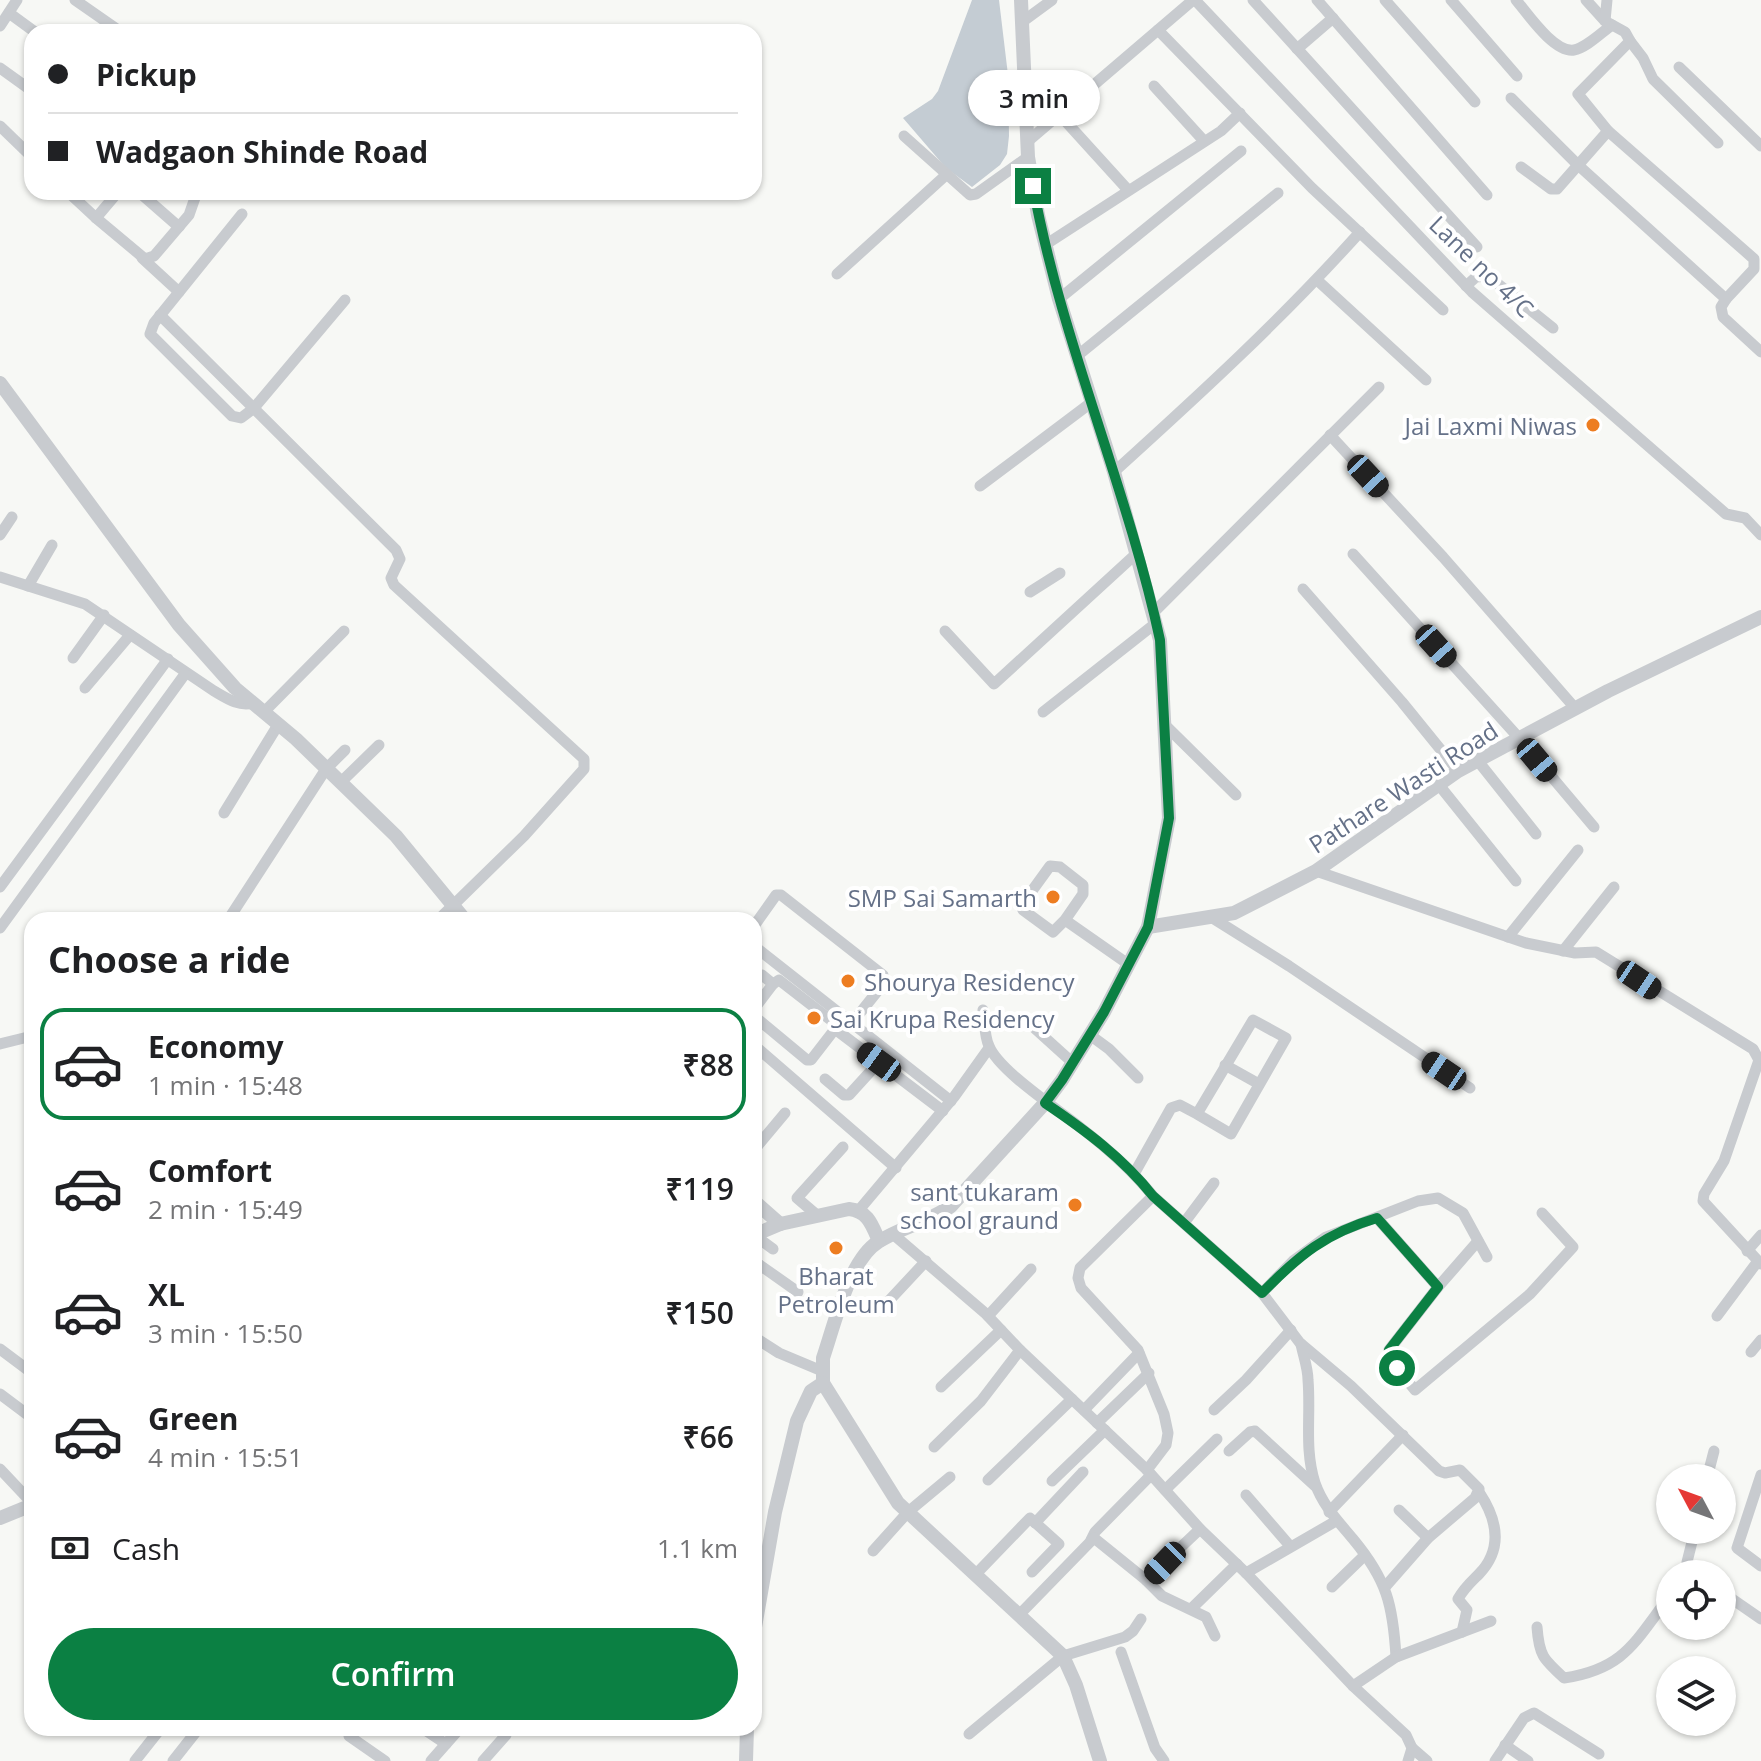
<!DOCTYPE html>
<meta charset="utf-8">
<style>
:root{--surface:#fff;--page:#f2f2f2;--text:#202124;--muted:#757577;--line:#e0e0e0;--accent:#0b8043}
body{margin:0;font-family:"Open Sans",sans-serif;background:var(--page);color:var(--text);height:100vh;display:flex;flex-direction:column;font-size:30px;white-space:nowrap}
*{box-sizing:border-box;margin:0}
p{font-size:26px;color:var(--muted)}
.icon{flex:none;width:44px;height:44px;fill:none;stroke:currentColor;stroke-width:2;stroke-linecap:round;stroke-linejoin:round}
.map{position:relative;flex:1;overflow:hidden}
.panel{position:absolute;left:24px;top:912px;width:738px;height:824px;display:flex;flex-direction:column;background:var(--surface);border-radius:24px;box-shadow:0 2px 6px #0004}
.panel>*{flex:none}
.banner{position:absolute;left:24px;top:24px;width:738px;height:176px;border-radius:24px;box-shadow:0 2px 6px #0004;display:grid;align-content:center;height:176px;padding:0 24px;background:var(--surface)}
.needle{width:52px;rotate:311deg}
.fabs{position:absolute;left:1656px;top:1464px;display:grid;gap:16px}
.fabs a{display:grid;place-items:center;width:80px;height:80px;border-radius:50%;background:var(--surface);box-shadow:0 2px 6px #0004;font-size:40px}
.end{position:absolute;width:36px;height:36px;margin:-18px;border:10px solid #0b8043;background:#fff;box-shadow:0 0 0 4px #fff}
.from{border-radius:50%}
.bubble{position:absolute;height:56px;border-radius:28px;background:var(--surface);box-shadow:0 2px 6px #0004;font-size:26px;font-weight:600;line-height:56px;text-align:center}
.car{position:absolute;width:24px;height:48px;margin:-24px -12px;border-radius:10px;box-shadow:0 0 6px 2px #0007;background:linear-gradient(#222 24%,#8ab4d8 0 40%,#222 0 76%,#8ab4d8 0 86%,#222 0)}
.banner b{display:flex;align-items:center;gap:28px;height:76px;font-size:30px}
.banner b+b{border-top:2px solid var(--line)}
.banner i{width:20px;height:20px;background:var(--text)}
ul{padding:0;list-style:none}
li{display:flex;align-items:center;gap:24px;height:112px;margin:0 16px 12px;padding:0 8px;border:4px solid transparent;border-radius:24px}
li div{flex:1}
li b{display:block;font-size:30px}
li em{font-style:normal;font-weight:600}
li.active{border-color:var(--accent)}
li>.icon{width:72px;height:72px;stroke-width:1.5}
h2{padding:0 24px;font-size:36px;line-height:96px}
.pay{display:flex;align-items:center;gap:20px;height:88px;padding:0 24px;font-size:30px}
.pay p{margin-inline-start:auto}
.primary-button{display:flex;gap:16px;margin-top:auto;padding:16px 24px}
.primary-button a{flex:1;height:92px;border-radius:48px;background:var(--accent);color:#fff;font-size:32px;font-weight:600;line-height:92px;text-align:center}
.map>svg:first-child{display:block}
.water{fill:#c4ccd3}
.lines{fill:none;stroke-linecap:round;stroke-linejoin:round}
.minor{stroke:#c8cbcf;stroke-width:11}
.tertiary{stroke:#c8cbcf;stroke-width:14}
.route{stroke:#0b8043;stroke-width:10}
.poi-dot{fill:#ed7d21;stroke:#fff;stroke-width:3}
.labels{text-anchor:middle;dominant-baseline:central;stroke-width:8;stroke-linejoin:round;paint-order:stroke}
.street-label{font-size:24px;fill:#657188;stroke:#fff}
.poi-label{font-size:24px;fill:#657188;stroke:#fff;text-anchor:end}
</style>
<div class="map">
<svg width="1761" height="1761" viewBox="0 0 1761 1761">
<rect width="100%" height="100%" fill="#f7f8f5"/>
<polygon class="water" points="972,0 999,0 1008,75 1009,136 1007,154 1000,165 972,187 946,168 903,118 932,99 938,91"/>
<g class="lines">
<g class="minor">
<polyline points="75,0 121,32"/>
<polyline points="1195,0 1472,292 1726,514 1745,518 1761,535"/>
<polyline points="1253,0 1477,247"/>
<polyline points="1317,0 1487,195"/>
<polyline points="1385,0 1475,102"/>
<polyline points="1451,0 1517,76"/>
<path d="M1516,0C1528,14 1554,53 1574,50C1586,48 1601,33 1612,25"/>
<polyline points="1586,0 1605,21 1625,32 1630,41 1578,94 1608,131 1754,259 1754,269 1726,299"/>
<polyline points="9,13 35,32"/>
<polyline points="1605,21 1607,0"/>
<polyline points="1022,22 1052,0"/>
<polyline points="0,26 17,0"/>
<polyline points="1158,30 1312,188 1443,310"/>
<polyline points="1630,41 1643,58 1653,79 1718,143"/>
<polyline points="1297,49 1333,18"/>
<polyline points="1679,67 1761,146"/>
<polyline points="0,68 32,91"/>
<polyline points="1154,86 1204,141"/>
<polyline points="1511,98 1578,165 1726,299 1721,307 1723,317 1761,352"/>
<polyline points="1059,114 1128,190"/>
<polyline points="0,126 32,157"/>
<polyline points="904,136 970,195 976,194 1028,157"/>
<polyline points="1027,142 1193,0"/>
<polyline points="1521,167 1551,189 1557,189 1608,131"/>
<polyline points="68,192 96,218 145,259 154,256 189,215 197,192"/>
<polyline points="139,192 179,227"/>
<polyline points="242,214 154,323 150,334 232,416 241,418 254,408 345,300"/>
<polyline points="96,218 118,192"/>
<polyline points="1045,245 1221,131 1240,113"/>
<polyline points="142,258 179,292"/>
<polyline points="837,274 946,175"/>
<polyline points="1317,280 1426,380"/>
<polyline points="1466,286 1476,277 1488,276 1553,328"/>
<polyline points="1059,299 1241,151"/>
<polyline points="160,315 396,550 400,559 391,578 394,585 584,759 584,769 524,836 438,920"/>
<polyline points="1077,356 1278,193"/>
<polyline points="1330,435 1443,557 1575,708"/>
<path d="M1114,472C1199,395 1283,318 1360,232"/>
<polyline points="980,486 1092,402"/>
<polyline points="0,535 12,517"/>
<polyline points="1353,554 1519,738 1594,827"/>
<path d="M0,577L85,604L214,691C226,698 239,707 253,703"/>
<polyline points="28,586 52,545"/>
<polyline points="1303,589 1402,702 1458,771"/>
<polyline points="1030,592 1060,573"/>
<polyline points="1154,612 1379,387"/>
<polyline points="945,631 994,684 1137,553"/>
<polyline points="73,658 104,615"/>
<polyline points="85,688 130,635"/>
<polyline points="264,712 344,631"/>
<polyline points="1043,712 1156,623"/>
<polyline points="1165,725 1236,795"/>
<polyline points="1478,761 1536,834"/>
<polyline points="340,783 379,745"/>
<polyline points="1439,785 1516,881"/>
<polyline points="224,813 278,725"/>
<polyline points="1316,871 1526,943 1575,953 1596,952 1753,1049 1759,1060 1724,1161 1704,1194 1703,1201 1761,1264"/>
<polyline points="0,887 168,659"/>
<polyline points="1211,917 1289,966 1470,1088"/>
<polyline points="228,920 326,769 345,750"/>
<polyline points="1065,920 1083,894 1083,885 1060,867 1050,866 1021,906 1023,910 1053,932 1065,920 1128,964"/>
<polyline points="754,926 776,895 781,895 883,975 884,983 852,1023"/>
<polyline points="0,928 185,674"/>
<polyline points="1508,937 1578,850"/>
<polyline points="754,946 951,1101"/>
<polyline points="1563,951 1614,887"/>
<polyline points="754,1009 773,984 762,975"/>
<path d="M983,1010C985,1021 984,1036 989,1046C999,1071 1059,1110 1081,1128C1107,1148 1132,1170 1153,1196L1262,1293L1300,1343L1351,1386L1439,1471L1445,1473L1460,1470L1479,1489L1475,1498L1428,1538L1385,1587"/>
<polyline points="754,1016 807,1060 811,1060 835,1029 832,1021 779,980 773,984"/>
<polyline points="1031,1025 1073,1063"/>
<polyline points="835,1029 943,1111"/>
<polyline points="1090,1035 1109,1049 1138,1078"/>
<polyline points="0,1044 32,1036"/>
<polyline points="754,1045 896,1168"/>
<polyline points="1225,1065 1259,1084"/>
<polyline points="825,1079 844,1095 849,1095 879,1062"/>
<polyline points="754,1150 785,1113"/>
<polyline points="1134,1174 1171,1108 1180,1105 1197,1114 1253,1020 1286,1038 1231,1134 1197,1114"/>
<polyline points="859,1210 954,1097 989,1048"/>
<polyline points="818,1216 797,1198 843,1147"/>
<polyline points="1377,1218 1438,1287"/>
<polyline points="1184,1223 1214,1183"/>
<polyline points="754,1235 773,1249"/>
<polyline points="894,1235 985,1313 1020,1350 1147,1470 1200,1529 1246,1573 1353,1686 1406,1735 1412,1748 1408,1761"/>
<polyline points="1478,1241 1438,1287 1389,1350 1397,1368 1415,1390 1530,1294 1573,1247 1542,1213"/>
<polyline points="1747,1251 1761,1235"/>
<polyline points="754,1261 798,1292"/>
<polyline points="1262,1293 1293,1261 1326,1237 1418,1201 1438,1198 1463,1213 1487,1257"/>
<polyline points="885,1305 926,1261"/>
<polyline points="988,1316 1031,1269"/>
<polyline points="1717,1316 1758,1261"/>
<polyline points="754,1337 779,1353 822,1371"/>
<path d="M1301,1344C1303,1355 1308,1368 1308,1380C1311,1415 1304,1449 1315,1483C1323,1506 1338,1521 1353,1539C1387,1580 1393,1605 1396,1657"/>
<polyline points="0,1349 32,1373"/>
<polyline points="1751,1352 1761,1340"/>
<polyline points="941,1387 1001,1330"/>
<polyline points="0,1394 32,1418"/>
<polyline points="1084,1410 1139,1353"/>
<polyline points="1214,1410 1246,1380 1291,1330"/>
<polyline points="1097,1423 1149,1373"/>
<polyline points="934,1447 981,1401 1020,1350"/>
<polyline points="1229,1451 1250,1432 1255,1431 1315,1486"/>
<polyline points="0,1469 32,1503"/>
<polyline points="1147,1470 1166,1445 1168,1433 1164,1414 1138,1350 1081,1288 1078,1278 1080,1268 1153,1196"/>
<polyline points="1761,1475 1737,1548 1761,1566"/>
<polyline points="1707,1478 1714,1451"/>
<polyline points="988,1480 1072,1399"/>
<polyline points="1052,1481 1105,1430"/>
<polyline points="1165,1490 1217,1439"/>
<polyline points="1246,1495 1290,1546"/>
<polyline points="1399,1510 1428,1538"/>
<polyline points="1329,1512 1403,1435"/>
<polyline points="1035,1523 1083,1472"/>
<polyline points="1695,1530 1687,1562 1697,1574"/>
<polyline points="1091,1540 1095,1532 1151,1475"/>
<polyline points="873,1551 908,1512 950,1477"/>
<polyline points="1246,1573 1336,1521"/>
<polyline points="976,1574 1030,1518 1059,1544 1032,1572"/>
<polyline points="1146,1580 1162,1596 1206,1617 1215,1636"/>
<polyline points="1332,1587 1365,1555"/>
<polyline points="1722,1592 1761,1619"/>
<polyline points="1191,1609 1237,1564"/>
<polyline points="1019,1615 1094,1538 1146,1580 1200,1529"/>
<path d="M1537,1627C1539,1655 1543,1659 1564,1678C1625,1669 1635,1641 1670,1596"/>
<path d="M1462,1632L1467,1610L1458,1599C1464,1588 1471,1582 1479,1574C1504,1548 1497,1519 1479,1492"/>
<polyline points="1121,1652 1155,1748 1164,1761"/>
<polyline points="1353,1686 1396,1657 1491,1621"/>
<polyline points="422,1728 446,1744"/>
<polyline points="969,1734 1063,1656 1125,1637 1133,1631 1141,1619"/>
<polyline points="349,1736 385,1761"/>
<polyline points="1505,1745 1528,1761"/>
<polyline points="1412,1748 1427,1761"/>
<polyline points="135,1761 161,1728"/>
<polyline points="173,1761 199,1728"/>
<polyline points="431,1761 460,1728"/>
<polyline points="483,1761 506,1735 507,1728"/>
<polyline points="1495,1761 1524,1718 1534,1713 1599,1754"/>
</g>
<g class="tertiary">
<path d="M1021,0L1028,157L1038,215L1059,299L1114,472L1160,640L1169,818L1148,927L1104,1012L1062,1080L1045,1103L951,1206C929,1222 901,1227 878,1242C849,1260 834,1326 823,1358V1383L898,1503L1063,1656L1076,1685L1100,1761"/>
<polyline points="0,383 179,625 235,688 296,739 396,836 465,920"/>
<polyline points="1148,927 1234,913 1316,871 1458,771 1608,691 1761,617"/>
<polyline points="754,1201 780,1224"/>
<path d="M754,1235L780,1224L849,1209C868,1211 872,1225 879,1241"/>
<polyline points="0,1518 32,1505"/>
<polyline points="754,1633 775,1512 797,1421 811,1391 823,1383"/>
<polyline points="746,1761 747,1728"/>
</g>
</g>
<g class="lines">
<path class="route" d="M1033,186C1061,341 1127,486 1160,640L1169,818L1148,927L1104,1012L1062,1080L1045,1103C1085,1130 1123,1158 1153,1196L1262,1293C1299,1255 1326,1233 1377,1218L1438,1287L1389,1350L1397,1368"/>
</g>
<g class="poi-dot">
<circle cx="1593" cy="425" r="8"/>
<circle cx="1053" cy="897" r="8"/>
<circle cx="848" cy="981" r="8"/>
<circle cx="814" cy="1018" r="8"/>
<circle cx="1075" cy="1205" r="8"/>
<circle cx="836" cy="1248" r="8"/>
</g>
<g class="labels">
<g class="street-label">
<text transform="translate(1482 266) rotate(44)">Lane no 4/C</text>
<text transform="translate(1403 787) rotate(-33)">Pathare Wasti Road</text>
</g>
<g class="poi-label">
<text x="1577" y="425">Jai Laxmi Niwas</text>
<text x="1037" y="897">SMP Sai Samarth</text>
<text x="864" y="981" text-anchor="start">Shourya Residency</text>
<text x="830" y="1018" text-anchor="start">Sai Krupa Residency</text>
<text x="1059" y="1191">sant tukaram<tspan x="1059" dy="28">school graund</tspan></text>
<text x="836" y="1275" text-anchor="middle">Bharat<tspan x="836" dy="28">Petroleum</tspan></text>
</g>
</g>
</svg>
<div class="fabs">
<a><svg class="needle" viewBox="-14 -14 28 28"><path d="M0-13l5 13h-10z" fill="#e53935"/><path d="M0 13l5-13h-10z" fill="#757577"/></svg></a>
<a><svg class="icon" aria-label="locate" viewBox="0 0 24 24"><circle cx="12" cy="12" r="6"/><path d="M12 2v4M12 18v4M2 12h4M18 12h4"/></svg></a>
<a><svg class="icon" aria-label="layers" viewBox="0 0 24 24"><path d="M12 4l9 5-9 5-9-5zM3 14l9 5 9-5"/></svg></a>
</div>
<i class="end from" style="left:1397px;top:1368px"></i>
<i class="end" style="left:1033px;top:186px"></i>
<div class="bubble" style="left:968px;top:70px;width:132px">3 min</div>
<i class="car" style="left:1368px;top:476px;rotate:137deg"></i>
<i class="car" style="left:1436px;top:646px;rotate:138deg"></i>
<i class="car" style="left:1537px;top:760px;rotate:140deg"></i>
<i class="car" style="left:1639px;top:980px;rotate:124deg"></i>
<i class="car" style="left:879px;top:1062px;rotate:306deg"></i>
<i class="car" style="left:1444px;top:1071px;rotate:304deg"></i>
<i class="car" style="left:1165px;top:1563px;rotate:224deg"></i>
<div class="banner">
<b><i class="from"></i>Pickup</b>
<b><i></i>Wadgaon Shinde Road</b>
</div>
<section class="panel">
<h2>Choose a ride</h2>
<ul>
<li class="active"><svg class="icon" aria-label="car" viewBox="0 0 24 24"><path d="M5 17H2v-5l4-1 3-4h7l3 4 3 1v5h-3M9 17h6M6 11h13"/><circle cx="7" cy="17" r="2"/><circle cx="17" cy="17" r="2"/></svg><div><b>Economy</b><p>1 min · 15:48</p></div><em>₹88</em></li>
<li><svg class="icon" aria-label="car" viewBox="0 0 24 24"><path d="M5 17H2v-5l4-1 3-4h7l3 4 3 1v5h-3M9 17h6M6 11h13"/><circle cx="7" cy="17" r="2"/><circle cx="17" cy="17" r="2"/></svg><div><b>Comfort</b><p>2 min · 15:49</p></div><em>₹119</em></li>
<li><svg class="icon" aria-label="car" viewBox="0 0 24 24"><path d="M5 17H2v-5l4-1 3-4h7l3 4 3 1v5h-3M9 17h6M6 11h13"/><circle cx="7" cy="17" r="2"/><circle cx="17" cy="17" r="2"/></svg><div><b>XL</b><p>3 min · 15:50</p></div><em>₹150</em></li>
<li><svg class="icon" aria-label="car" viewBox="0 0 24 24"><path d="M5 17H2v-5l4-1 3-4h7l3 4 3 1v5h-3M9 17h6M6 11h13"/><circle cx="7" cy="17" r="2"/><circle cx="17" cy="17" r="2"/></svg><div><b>Green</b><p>4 min · 15:51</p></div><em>₹66</em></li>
</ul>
<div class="pay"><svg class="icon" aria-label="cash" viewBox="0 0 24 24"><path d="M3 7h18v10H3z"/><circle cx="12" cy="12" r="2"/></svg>Cash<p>1.1 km</p></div>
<div class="primary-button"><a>Confirm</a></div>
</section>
</div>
